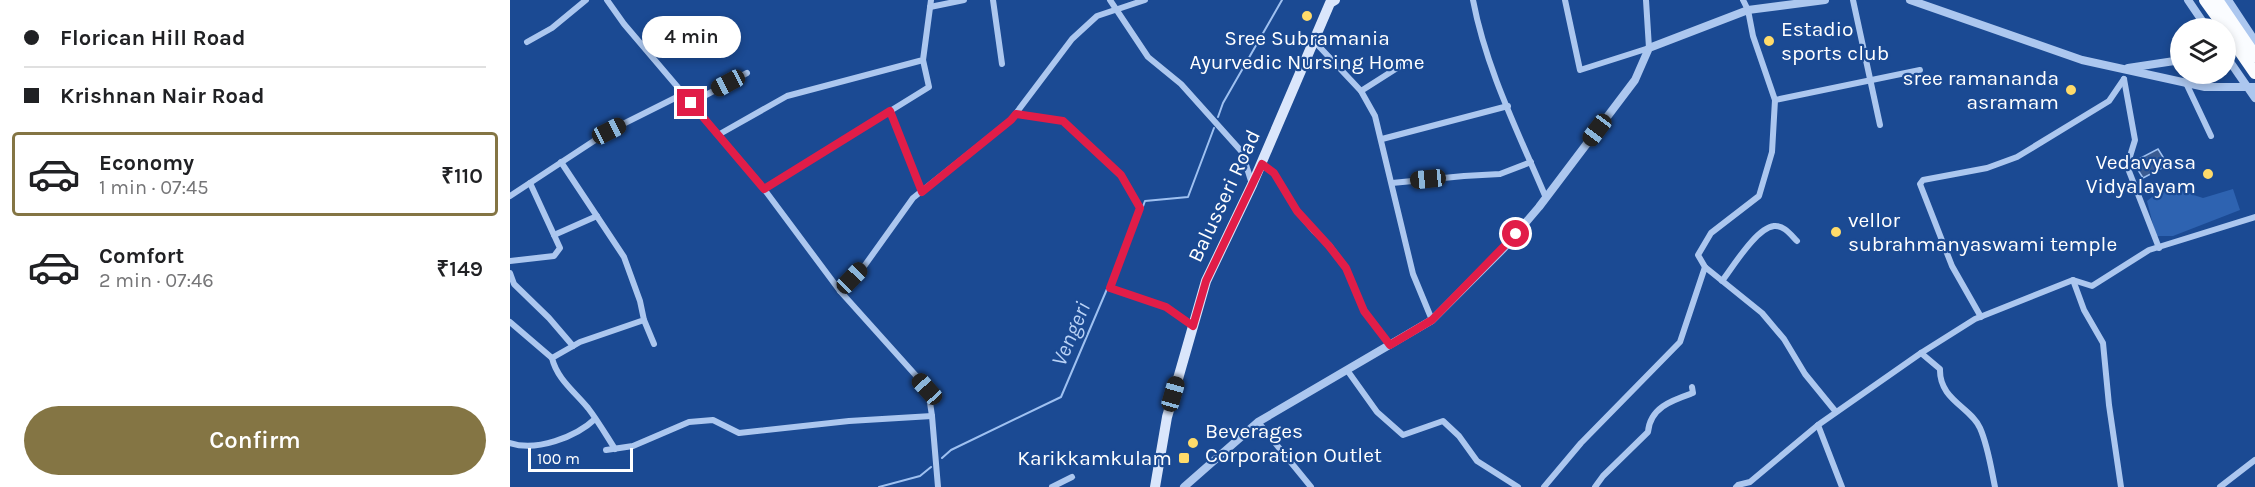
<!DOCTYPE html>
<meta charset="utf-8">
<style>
:root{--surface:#fff;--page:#f2f2f2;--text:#202124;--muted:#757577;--line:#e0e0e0;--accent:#847544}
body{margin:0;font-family:Karla,sans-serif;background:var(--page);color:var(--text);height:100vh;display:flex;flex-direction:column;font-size:22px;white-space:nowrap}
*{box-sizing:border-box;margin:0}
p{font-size:20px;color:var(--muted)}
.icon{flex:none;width:33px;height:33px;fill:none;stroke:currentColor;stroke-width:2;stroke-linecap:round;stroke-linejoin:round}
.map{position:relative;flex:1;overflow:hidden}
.side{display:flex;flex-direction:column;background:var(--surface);width:510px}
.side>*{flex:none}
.top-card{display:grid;align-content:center;height:132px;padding:0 24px;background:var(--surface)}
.tools{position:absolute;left:1660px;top:18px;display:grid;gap:12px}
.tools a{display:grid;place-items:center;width:66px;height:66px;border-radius:50%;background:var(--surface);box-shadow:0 3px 9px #0003;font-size:30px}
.scale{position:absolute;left:18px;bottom:15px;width:105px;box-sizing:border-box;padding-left:6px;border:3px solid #fff;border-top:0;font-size:16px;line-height:21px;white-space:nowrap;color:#fff;-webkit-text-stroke:4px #1b4a93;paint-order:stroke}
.end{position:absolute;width:27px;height:27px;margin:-14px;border:8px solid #e11d48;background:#fff;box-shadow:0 0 0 3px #fff}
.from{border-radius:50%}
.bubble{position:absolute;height:42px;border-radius:21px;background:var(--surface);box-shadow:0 3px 9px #0003;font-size:20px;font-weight:600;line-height:42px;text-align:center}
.car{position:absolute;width:18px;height:36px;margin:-18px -9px;border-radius:8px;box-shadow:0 0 4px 2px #0007;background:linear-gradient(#222 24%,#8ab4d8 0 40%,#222 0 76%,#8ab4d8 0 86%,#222 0)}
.top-card b{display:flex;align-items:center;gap:21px;height:57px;font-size:22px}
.top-card b+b{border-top:2px solid var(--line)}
.top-card i{width:15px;height:15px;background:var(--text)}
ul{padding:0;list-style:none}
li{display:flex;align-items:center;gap:18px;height:84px;margin:0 12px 9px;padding:0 12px;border:3px solid transparent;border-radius:6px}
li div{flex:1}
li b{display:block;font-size:22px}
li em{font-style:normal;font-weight:600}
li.active{border-color:var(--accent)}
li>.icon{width:54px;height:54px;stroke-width:1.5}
.primary-button{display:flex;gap:12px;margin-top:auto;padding:12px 24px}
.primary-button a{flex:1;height:69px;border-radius:36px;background:var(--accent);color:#fff;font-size:24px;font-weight:600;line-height:69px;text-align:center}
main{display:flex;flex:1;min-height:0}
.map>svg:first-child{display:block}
.green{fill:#2e63b1}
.water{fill:#3a5b91;stroke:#9fc1f1;stroke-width:1.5}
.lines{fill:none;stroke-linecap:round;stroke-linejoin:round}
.stream{stroke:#9fc1f1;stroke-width:2}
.minor{stroke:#acc7ef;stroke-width:6}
.tertiary{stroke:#acc7ef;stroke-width:8}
.secondary{stroke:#dae6fb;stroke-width:10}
.trunk{stroke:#fafcff;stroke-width:12}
.route{stroke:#e11d48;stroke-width:8}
.poi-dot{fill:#ffdb6a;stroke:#1b4a93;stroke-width:2}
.labels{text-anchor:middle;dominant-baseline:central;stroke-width:4.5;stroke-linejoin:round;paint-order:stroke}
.poi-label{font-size:21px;fill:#fff;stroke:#1b4a93;text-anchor:start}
.street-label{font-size:21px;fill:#fff;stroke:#1b4a93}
.water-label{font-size:22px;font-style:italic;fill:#b9d2f6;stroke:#1b4a93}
</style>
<main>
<section class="side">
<div class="top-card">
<b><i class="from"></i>Florican Hill Road</b>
<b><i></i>Krishnan Nair Road</b>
</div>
<ul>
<li class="active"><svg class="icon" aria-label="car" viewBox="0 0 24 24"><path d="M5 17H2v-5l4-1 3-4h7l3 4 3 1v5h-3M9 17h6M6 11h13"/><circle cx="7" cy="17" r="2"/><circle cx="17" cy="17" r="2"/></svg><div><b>Economy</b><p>1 min · 07:45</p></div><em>₹110</em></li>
<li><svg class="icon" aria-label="car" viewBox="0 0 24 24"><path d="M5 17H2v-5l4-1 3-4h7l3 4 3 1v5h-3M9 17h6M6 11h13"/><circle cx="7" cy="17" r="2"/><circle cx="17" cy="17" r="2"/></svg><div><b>Comfort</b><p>2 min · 07:46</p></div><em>₹149</em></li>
</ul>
<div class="primary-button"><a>Confirm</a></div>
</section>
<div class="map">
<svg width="1745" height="487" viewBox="0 0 1745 487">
<rect width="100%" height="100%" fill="#1b4a93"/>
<polygon class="green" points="1656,186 1693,198 1723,189 1730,210 1663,236 1646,236 1637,201"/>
<polygon class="water" points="1648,149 1658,165 1633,178 1623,162"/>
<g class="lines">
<g class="stream">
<polyline points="708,117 713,103 772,0"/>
<polyline points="632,209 635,201 678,197 704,128"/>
<polyline points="432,458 441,450 551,397 597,289"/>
<polyline points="369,487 410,476 421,467"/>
</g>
<g class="minor">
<polyline points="97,0 114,24 251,185 330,291 418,389 422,416 428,487"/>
<polyline points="483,0 492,64"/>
<polyline points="600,0 638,57 671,84 732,152 742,184"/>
<path d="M963,0C976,69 1009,134 1036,198"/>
<polyline points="1055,0 1070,70 1139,48 1136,0"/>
<polyline points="1343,0 1370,125"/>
<polyline points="420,7 454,0"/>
<polyline points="804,41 851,91 865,116 903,274 922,320"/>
<polyline points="17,42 42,28 76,0"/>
<polyline points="1614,79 1625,140 1617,166 1649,248"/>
<polyline points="1676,83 1701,136"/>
<polyline points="851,91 895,63"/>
<polyline points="1265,100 1410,70"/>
<polyline points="181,103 237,73"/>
<polyline points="380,111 412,192"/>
<polyline points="506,114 553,121 611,175 630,208 600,288 656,307 683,326"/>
<polyline points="208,135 277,96 413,60 421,0"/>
<polyline points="872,139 998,106"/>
<path d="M51,162L114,257L130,301L134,320L70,342L42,358C47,379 65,392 78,408C88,421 96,435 105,449"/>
<polyline points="751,164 764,173 787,211 804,231 819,245 836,268 854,311 880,345"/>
<polyline points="882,183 954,176 990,174 1021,162"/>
<polyline points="254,189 419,87 413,60"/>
<polyline points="0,196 99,131 173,94"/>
<polyline points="44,235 87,216"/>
<polyline points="0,261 44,256 50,248 20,183"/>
<polyline points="1195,267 1188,255 1201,233 1249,196 1262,152 1265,100 1243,36 1238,10 1233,0"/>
<polyline points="0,273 4,284 39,318 63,346"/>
<polyline points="1563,280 1574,310 1593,343 1599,405 1611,487"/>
<path d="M1212,281C1223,267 1246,228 1264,226C1274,225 1281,235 1287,241"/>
<polyline points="330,291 355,265 403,198 501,120 562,39 587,16 635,0"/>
<polyline points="1471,317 1442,266 1410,184 1413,180 1477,168 1507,157 1599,101 1614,79"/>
<polyline points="134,320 144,344"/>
<polyline points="0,322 42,358"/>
<path d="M1411,353L1430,369C1429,400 1461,407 1470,428C1478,446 1481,468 1485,487"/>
<polyline points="837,370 867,412 893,435 933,421 949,436 967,461 1008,487"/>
<polyline points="748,422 801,487"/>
<polyline points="1308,425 1332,487"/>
<path d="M0,443C26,452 66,437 85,419"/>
<polyline points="96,450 123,446 179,422 203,420 229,433 339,421 422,416"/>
<polyline points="542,487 562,477"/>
<polyline points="1034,487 1071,443 1170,342 1195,267 1252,313 1274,339 1295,374 1326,412"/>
<path d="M1085,487L1093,476L1138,432C1140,407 1163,400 1183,393L1182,387"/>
<polyline points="1226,487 1228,485 1240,482 1308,425 1411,353 1465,319 1563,280 1582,286 1639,250 1745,217"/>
<polyline points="1710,487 1745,460"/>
</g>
<g class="tertiary">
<polyline points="1400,0 1572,60 1695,87 1745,87"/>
<polyline points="1678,0 1697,28"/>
<polyline points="1718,0 1745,41"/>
<polyline points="1716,56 1745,98"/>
<polyline points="1618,68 1671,60"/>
<polyline points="674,487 748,422 922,320 994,248 1029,207 1125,80 1139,48 1238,10 1315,0"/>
</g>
<polyline class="secondary" points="645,487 657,417 696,281 742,185 820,3 825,0"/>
<g class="trunk">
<polyline points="1695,0 1715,28"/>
<polyline points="1707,0 1745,56"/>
<polyline points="1716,31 1745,73"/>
</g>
</g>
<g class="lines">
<polyline class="route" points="181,103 254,189 380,111 412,192 501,120 506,114 553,121 611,175 630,208 600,288 656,307 683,326 696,281 752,164 764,173 787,211 819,246 836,268 854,311 880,345 922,320 1006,234"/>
</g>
<g class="poi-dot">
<circle cx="797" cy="16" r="6"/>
<circle cx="1259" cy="41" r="6"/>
<circle cx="1561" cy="90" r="6"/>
<circle cx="1698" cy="174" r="6"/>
<circle cx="1326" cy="232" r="6"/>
<circle cx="683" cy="443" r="6"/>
<rect x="668" y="452" width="12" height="12" rx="3"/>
</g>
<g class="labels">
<g class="poi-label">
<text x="1271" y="29">Estadio<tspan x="1271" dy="24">sports club</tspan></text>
<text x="797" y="38" text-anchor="middle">Sree Subramania<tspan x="797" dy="24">Ayurvedic Nursing Home</tspan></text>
<text x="1549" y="78" text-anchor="end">sree ramananda<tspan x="1549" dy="24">asramam</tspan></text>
<text x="1686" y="162" text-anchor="end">Vedavyasa<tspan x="1686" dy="24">Vidyalayam</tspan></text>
<text x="1338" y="220">vellor<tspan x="1338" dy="24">subrahmanyaswami temple</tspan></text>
<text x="695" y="431">Beverages<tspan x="695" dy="24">Corporation Outlet</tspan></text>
<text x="662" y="458" text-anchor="end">Karikkamkulam</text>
</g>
<g class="street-label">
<text transform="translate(714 196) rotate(-65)">Balusseri Road</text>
</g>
<g class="water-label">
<text transform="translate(561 334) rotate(-67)">Vengeri</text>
</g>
</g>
</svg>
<div class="tools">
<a><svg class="icon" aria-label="layers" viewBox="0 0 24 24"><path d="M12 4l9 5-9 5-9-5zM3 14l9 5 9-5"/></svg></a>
</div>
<div class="scale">100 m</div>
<i class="end from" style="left:1006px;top:234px"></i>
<i class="end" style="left:181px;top:103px"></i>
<div class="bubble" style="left:132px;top:16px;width:99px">4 min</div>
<i class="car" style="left:218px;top:83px;rotate:242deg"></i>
<i class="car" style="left:1087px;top:130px;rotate:217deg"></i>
<i class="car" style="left:99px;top:131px;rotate:63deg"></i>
<i class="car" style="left:918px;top:179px;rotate:264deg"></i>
<i class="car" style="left:342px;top:278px;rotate:44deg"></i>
<i class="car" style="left:417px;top:389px;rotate:318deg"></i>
<i class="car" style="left:663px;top:394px;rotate:16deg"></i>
</div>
</main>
